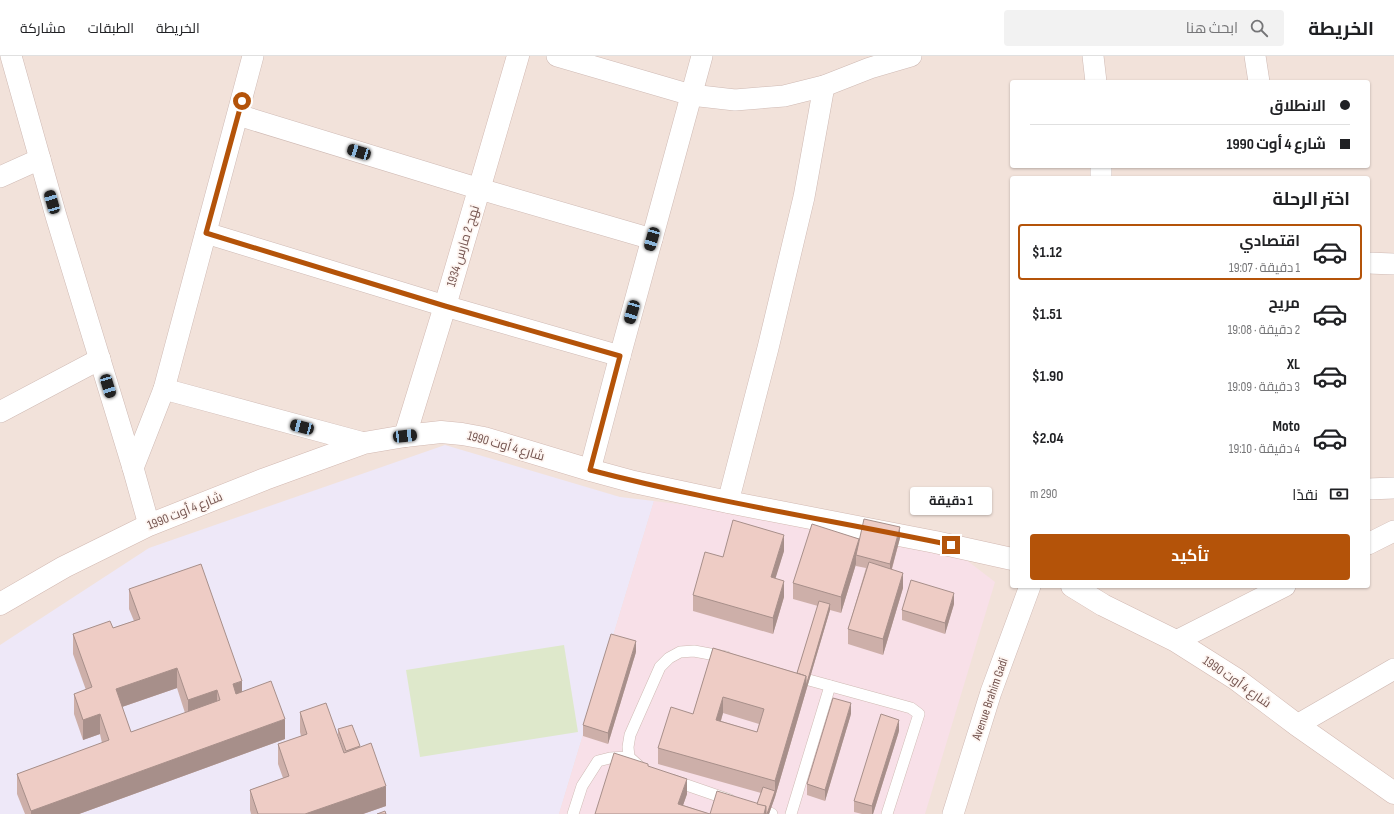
<!DOCTYPE html>
<html lang="ar">
<meta charset="utf-8">
<style>
:root{--surface:#fff;--page:#f2f2f2;--text:#202124;--muted:#757577;--line:#e0e0e0;--accent:#b45309}
body{margin:0;font-family:"Sofia Sans Condensed",Cairo,sans-serif;background:var(--page);color:var(--text);direction:rtl;height:100vh;display:flex;flex-direction:column;font-size:15px;white-space:nowrap}
*{box-sizing:border-box;margin:0}
p{font-size:13px;color:var(--muted)}
.icon{flex:none;width:22px;height:22px;fill:none;stroke:currentColor;stroke-width:2;stroke-linecap:round;stroke-linejoin:round}
.map{position:relative;flex:1;overflow:hidden;direction:ltr}
.sheet{position:absolute;left:1010px;top:120px;width:360px;height:412px;display:flex;flex-direction:column;background:var(--surface);border-radius:4px;box-shadow:0 1px 3px #0004;direction:rtl}
.sheet>*{flex:none}
.top-card{position:absolute;left:1010px;top:24px;width:360px;height:88px;border-radius:4px;box-shadow:0 1px 3px #0004;direction:rtl;display:grid;align-content:center;height:88px;padding:0 20px;background:var(--surface)}
.end{position:absolute;width:18px;height:18px;margin:-9px;border:5px solid #b45309;background:#fff;box-shadow:0 0 0 2px #fff}
.from{border-radius:50%}
.bubble{position:absolute;height:28px;border-radius:4px;background:var(--surface);box-shadow:0 1px 3px #0004;font-size:13px;font-weight:700;line-height:28px;text-align:center;direction:rtl}
.car{position:absolute;width:12px;height:24px;margin:-12px -6px;border-radius:5px;box-shadow:0 0 3px 1px #0007;background:linear-gradient(#222 24%,#8ab4d8 0 40%,#222 0 76%,#8ab4d8 0 86%,#222 0)}
.top-card b{display:flex;align-items:center;gap:14px;height:38px;font-size:15px}
.top-card b+b{border-top:1px solid var(--line)}
.top-card i{width:10px;height:10px;background:var(--text)}
ul{padding:0;list-style:none}
li{display:flex;align-items:center;gap:12px;height:56px;margin:0 8px 6px;padding:0 12px;border:2px solid transparent;border-radius:4px}
li div{flex:1}
li b{display:block;font-size:15px}
li em{font-style:normal;font-weight:700}
li.active{border-color:var(--accent)}
li>.icon{width:36px;height:36px;stroke-width:1.5}
h2{padding:0 20px;font-size:18px;line-height:48px}
.pay{display:flex;align-items:center;gap:10px;height:44px;padding:0 20px;font-size:15px}
.pay p{margin-inline-start:auto}
.primary-button{display:flex;gap:8px;margin-top:auto;padding:8px 20px}
.primary-button a{flex:1;height:46px;border-radius:4px;background:var(--accent);color:#fff;font-size:16px;font-weight:700;line-height:46px;text-align:center}
header{display:flex;align-items:center;gap:24px;box-sizing:border-box;height:56px;padding:0 20px;background:var(--surface);border-bottom:1px solid var(--line)}
header strong{font-size:19px}
nav{display:flex;gap:22px;margin-inline-start:auto;font-size:14px}
.search{width:280px;height:36px;background:var(--page);display:flex;align-items:center;gap:10px;box-sizing:border-box;padding:0 14px;border-radius:4px;color:var(--muted);font-size:15px}
.map>svg:first-child{display:block}
.residential{fill:#f2e2da;fill-rule:evenodd}
.education{fill:#eee8f8}
.medical{fill:#f8e0e8}
.green{fill:#dee8cb}
.lines{fill:none;stroke-linecap:round;stroke-linejoin:round}
.lane-casing{stroke:#cfbab4;stroke-width:12}
.street-casing{stroke:#cfbab4;stroke-width:22}
.secondary-casing{stroke:#d2b9b2;stroke-width:23}
.lane{stroke:#fff;stroke-width:11}
.street{stroke:#fff;stroke-width:21}
.secondary{stroke:#fff;stroke-width:22}
.wall{fill:#cdafa9;fill-rule:evenodd}
.shaded-wall{fill:#a78f8a}
.building{fill:#eeccc5;stroke:#a78f8a;fill-rule:evenodd}
.route{stroke:#b45309;stroke-width:5}
.labels{text-anchor:middle;dominant-baseline:central;stroke-width:3.5;stroke-linejoin:round;paint-order:stroke}
.street-label{font-size:13px;fill:#755550;stroke:#fef6f2}
</style>
<header>
<strong>الخريطة</strong>
<div class="search"><svg class="icon" aria-label="search" viewBox="0 0 24 24"><circle cx="10" cy="10" r="6"/><path d="M15 15l6 6"/></svg>ابحث هنا</div>
<nav><a>الخريطة</a><a>الطبقات</a><a>مشاركة</a></nav>
</header>
<div class="map">
<svg width="1394" height="758" viewBox="0 0 1394 758">
<rect width="100%" height="100%" fill="#fbf1ec"/>
<path class="residential" d="M0,0H1394V758H0ZM1012,26H1368V110H1012ZM1012,122H1368V530H1012Z"/>
<polygon class="education" points="445,389 620,441 654,445 559,758 0,758 0,589 149,492"/>
<polygon class="medical" points="654,445 865,472 952,493 995,526 925,758 559,758"/>
<polygon class="green" points="564,589 578,676 420,701 406,614"/>
<g class="lines">
<defs>
<g id="lane">
<polyline points="809,624 911,652 919,658 887,758"/>
<polyline points="640,711 629,701 628,691 630,679 660,611 669,602 680,596 694,595 726,601"/>
<polyline points="672,724 730,744"/>
<polyline points="770,757 772,758"/>
<polyline points="573,758 582,730 598,705 610,702 628,701"/>
<polyline points="791,758 830,630"/>
</g>
<g id="street">
<polyline points="11,0 56,160 133,412"/>
<polyline points="557,0 691,39 735,44 784,40 824,30 870,12 911,0"/>
<polyline points="1093,0 1096,26"/>
<polyline points="1255,0 1259,26"/>
<polyline points="238,59 480,133 652,183"/>
<polyline points="1101,110 1101,122"/>
<polyline points="0,121 40,103"/>
<polyline points="206,177 445,250 620,300"/>
<polyline points="1368,207 1394,208"/>
<polyline points="164,333 364,387"/>
<polyline points="0,356 100,303"/>
<polyline points="590,414 620,300 702,0"/>
<polyline points="1368,433 1394,432"/>
<polyline points="728,446 768,292 804,141 824,30"/>
<polyline points="149,469 133,412 164,333 253,0"/>
<polyline points="1368,488 1394,475"/>
<polyline points="1176,585 1285,530"/>
<polyline points="1297,669 1394,613"/>
<polyline points="953,758 991,636 1030,530"/>
</g>
<g id="secondary">
<polyline points="405,380 445,250 518,0"/>
<polyline points="1072,530 1103,549 1176,585 1236,623 1297,669 1394,737"/>
<polyline points="0,548 64,511 149,469 265,423 364,387 405,380 441,376 462,378 484,382 590,414 634,426 728,446 935,486 1012,503"/>
</g>
</defs>
<use href="#lane" class="lane-casing"/>
<use href="#street" class="street-casing"/>
<use href="#secondary" class="secondary-casing"/>
<use href="#lane" class="lane"/>
<use href="#street" class="street"/>
<use href="#secondary" class="secondary"/>
</g>
<g class="wall">
<path d="M900,482L892,513L903,532L883,599L848,588V573L866,512L856,510V508L841,557L830,554L806,635L775,741L769,758H595L648,710L687,738L683,749L710,758L757,748L761,737L658,708V692L693,658L713,592L797,617L818,550L793,543V527L859,486ZM723,657L759,668L757,676L721,665Z"/>
<polygon points="784,495 775,522 784,541 773,578 693,555 693,539 723,501"/>
<path d="M129,533L242,636L285,683L79,758H25L17,738V718L102,687L100,678L83,684L74,658V638L86,634L73,598V578L113,572L134,565L129,553ZM177,632L185,657L131,676L122,651Z"/>
<polygon points="954,548 945,578 902,564 902,554"/>
<polygon points="636,596 608,688 583,680 583,669"/>
<polygon points="300,656 344,697 338,679 338,673 360,691 386,750 363,758 251,758 250,754 250,734 283,722 278,708 278,688 301,680 300,676"/>
<polygon points="851,658 825,745 807,739 807,728"/>
<polygon points="899,675 873,758 862,758 854,756 854,745"/>
</g>
<g class="shaded-wall">
<polygon points="900,471 900,482 890,519 890,508"/>
<polygon points="784,479 784,495 771,537 771,521"/>
<polygon points="859,483 859,499 856,499 856,508 841,557 841,541"/>
<polygon points="903,517 903,532 883,599 883,583"/>
<polygon points="784,525 784,541 773,578 773,562"/>
<polygon points="954,537 954,548 945,578 945,567"/>
<polygon points="830,548 830,554 806,635 775,741 769,758 767,758 775,735 775,725 806,620"/>
<polygon points="636,585 636,596 608,688 608,677"/>
<polygon points="177,612 177,632 116,653 116,633"/>
<polygon points="242,625 242,645 233,648 233,628"/>
<polygon points="217,634 217,654 188,664 188,644"/>
<polygon points="723,641 723,657 716,680 716,664"/>
<polygon points="851,647 851,658 825,745 825,734"/>
<polygon points="100,658 100,678 83,684 83,664"/>
<polygon points="285,663 285,683 79,758 31,758 31,755"/>
<polygon points="899,664 899,675 873,758 872,758 872,750"/>
<polygon points="687,723 687,738 680,758 678,748"/>
<polygon points="386,730 386,750 363,758 305,758"/>
<polygon points="766,750 766,758 764,758"/>
</g>
<g class="building">
<polygon points="864,463 900,471 890,508 856,499"/>
<polygon points="733,464 784,479 771,521 784,525 773,562 693,539 705,496 723,501"/>
<polygon points="812,468 859,483 841,541 793,527"/>
<polygon points="869,506 903,517 883,583 848,573"/>
<path d="M201,508L242,625L233,628L236,638L271,625L285,663L31,755L17,718L109,684L100,658L83,664L74,638L92,631L73,578L110,565L113,572L140,563L129,533ZM177,612L188,644L217,634L220,644L131,676L116,633Z"/>
<polygon points="911,524 954,537 945,567 902,554"/>
<polygon points="819,545 830,548 806,630 806,620 797,617"/>
<polygon points="611,578 636,585 608,677 583,669"/>
<path d="M713,592L806,620L775,725L658,692L671,651L693,658ZM723,641L764,653L757,676L716,664Z"/>
<polygon points="833,642 851,647 825,734 807,728"/>
<polygon points="326,647 344,697 371,687 386,730 305,758 258,758 250,734 289,720 278,688 307,678 300,656"/>
<polygon points="881,658 899,664 872,750 854,745"/>
<polygon points="352,669 360,690 346,695 338,673"/>
<polygon points="614,697 648,708 648,710 687,723 678,748 710,758 717,735 766,750 764,758 595,758"/>
<polygon points="763,731 775,735 767,758 766,758 766,750 757,748"/>
<polygon points="385,755 386,758 377,758"/>
</g>
<g class="lines">
<path class="route" d="M242,45L206,177L445,250L620,300L590,414C709,445 830,464 951,489"/>
</g>
<g class="labels">
<g class="street-label">
<text transform="translate(463 190) rotate(-73)">نهج 2 مارس 1934</text>
<text transform="translate(506 390) rotate(16)">شارع 4 أوت 1990</text>
<text transform="translate(185 455) rotate(-22)">شارع 4 أوت 1990</text>
<text transform="translate(1237 626) rotate(35)">شارع 4 أوت 1990</text>
<text transform="translate(990 643) rotate(-71)">Avenue Brahim Gadi</text>
</g>
</g>
</svg>
<i class="end from" style="left:242px;top:45px"></i>
<i class="end" style="left:951px;top:489px"></i>
<div class="bubble" style="left:910px;top:431px;width:82px">1 دقيقة</div>
<i class="car" style="left:359px;top:96px;rotate:287deg"></i>
<i class="car" style="left:52px;top:146px;rotate:344deg"></i>
<i class="car" style="left:652px;top:183px;rotate:196deg"></i>
<i class="car" style="left:632px;top:256px;rotate:196deg"></i>
<i class="car" style="left:108px;top:330px;rotate:163deg"></i>
<i class="car" style="left:302px;top:371px;rotate:285deg"></i>
<i class="car" style="left:405px;top:380px;rotate:84deg"></i>
<div class="top-card">
<b><i class="from"></i>الانطلاق</b>
<b><i></i>شارع 4 أوت 1990</b>
</div>
<section class="sheet">
<h2>اختر الرحلة</h2>
<ul>
<li class="active"><svg class="icon" aria-label="car" viewBox="0 0 24 24"><path d="M5 17H2v-5l4-1 3-4h7l3 4 3 1v5h-3M9 17h6M6 11h13"/><circle cx="7" cy="17" r="2"/><circle cx="17" cy="17" r="2"/></svg><div><b>اقتصادي</b><p>1 دقيقة · 19:07</p></div><em>$1.12</em></li>
<li><svg class="icon" aria-label="car" viewBox="0 0 24 24"><path d="M5 17H2v-5l4-1 3-4h7l3 4 3 1v5h-3M9 17h6M6 11h13"/><circle cx="7" cy="17" r="2"/><circle cx="17" cy="17" r="2"/></svg><div><b>مريح</b><p>2 دقيقة · 19:08</p></div><em>$1.51</em></li>
<li><svg class="icon" aria-label="car" viewBox="0 0 24 24"><path d="M5 17H2v-5l4-1 3-4h7l3 4 3 1v5h-3M9 17h6M6 11h13"/><circle cx="7" cy="17" r="2"/><circle cx="17" cy="17" r="2"/></svg><div><b>XL</b><p>3 دقيقة · 19:09</p></div><em>$1.90</em></li>
<li><svg class="icon" aria-label="car" viewBox="0 0 24 24"><path d="M5 17H2v-5l4-1 3-4h7l3 4 3 1v5h-3M9 17h6M6 11h13"/><circle cx="7" cy="17" r="2"/><circle cx="17" cy="17" r="2"/></svg><div><b>Moto</b><p>4 دقيقة · 19:10</p></div><em>$2.04</em></li>
</ul>
<div class="pay"><svg class="icon" aria-label="cash" viewBox="0 0 24 24"><path d="M3 7h18v10H3z"/><circle cx="12" cy="12" r="2"/></svg>نقدًا<p>290 m</p></div>
<div class="primary-button"><a>تأكيد</a></div>
</section>
</div>
